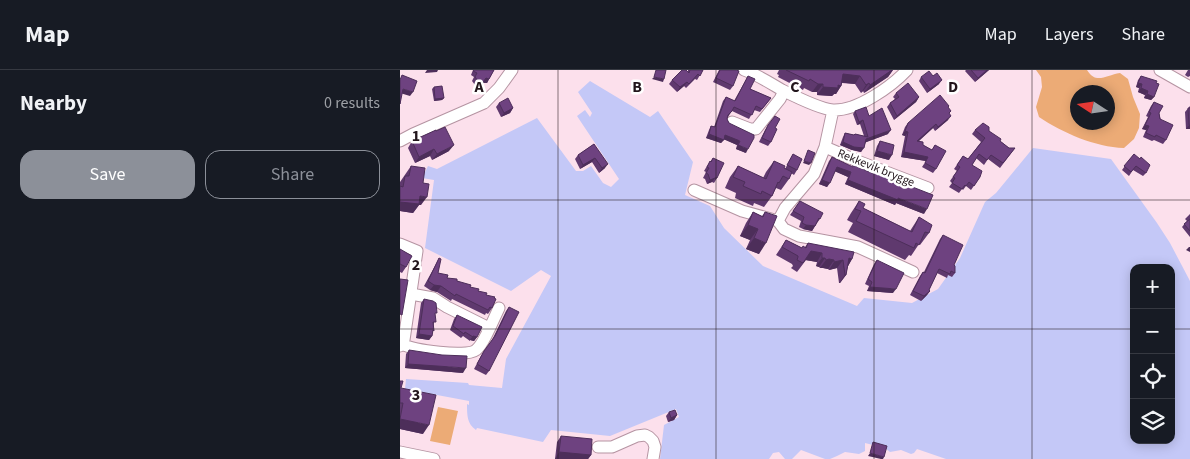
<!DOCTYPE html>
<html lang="en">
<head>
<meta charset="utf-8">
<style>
	:root { --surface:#171b24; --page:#20242c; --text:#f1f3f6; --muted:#9ea1a6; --line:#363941; --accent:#8c9099 }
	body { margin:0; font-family:"Source Sans 3",sans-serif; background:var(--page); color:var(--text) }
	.controls { position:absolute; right:15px; bottom:15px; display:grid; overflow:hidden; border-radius:10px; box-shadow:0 2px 12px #0003 }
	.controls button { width:45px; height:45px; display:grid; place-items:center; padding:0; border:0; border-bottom:1px solid var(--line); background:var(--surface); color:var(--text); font:25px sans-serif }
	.compass { position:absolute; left:670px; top:15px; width:45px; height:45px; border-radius:50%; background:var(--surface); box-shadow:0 2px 12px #0003; rotate:282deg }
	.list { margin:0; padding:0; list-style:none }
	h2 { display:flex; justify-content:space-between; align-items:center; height:65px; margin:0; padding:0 20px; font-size:21px }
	h2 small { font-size:16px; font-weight:400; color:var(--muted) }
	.actions { display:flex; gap:10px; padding:15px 20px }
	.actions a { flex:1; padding:11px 0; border:1px solid var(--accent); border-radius:15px; text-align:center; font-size:18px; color:var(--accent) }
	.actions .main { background:var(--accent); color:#fff }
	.icon { flex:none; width:28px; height:28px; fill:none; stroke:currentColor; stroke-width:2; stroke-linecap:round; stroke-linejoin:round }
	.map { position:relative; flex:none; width:790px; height:389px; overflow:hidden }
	header { display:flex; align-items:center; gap:30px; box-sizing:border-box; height:70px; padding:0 25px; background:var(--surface); border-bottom:1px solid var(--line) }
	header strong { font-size:24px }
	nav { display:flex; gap:28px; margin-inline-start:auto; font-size:18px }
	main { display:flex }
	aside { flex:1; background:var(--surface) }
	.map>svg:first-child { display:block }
	.green { fill:#ecab76; fill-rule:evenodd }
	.water { fill:#c4c8f7; fill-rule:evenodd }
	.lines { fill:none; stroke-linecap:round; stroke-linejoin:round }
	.minor-casing { stroke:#b594a2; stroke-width:13 }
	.minor { stroke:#fff; stroke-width:11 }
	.wall { fill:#5f396e }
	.shaded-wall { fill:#4d2e5a }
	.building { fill:#6e4280; stroke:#4d2e5a }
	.grid { fill:none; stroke:#22161c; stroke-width:1; stroke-opacity:0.55 }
	.labels { text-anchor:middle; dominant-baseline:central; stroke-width:5; stroke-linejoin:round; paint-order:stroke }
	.street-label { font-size:12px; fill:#22161c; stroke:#fff }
	.grid-label { font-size:16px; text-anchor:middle; font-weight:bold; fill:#22161c; stroke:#fff; stroke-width:5; stroke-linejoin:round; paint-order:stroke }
</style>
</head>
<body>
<header>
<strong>Map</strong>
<nav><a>Map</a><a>Layers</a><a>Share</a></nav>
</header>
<main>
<aside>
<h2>Nearby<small>0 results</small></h2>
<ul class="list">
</ul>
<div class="actions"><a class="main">Save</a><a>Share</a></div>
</aside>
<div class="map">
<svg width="790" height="389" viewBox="0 0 790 389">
	<rect width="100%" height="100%" fill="#fce0ec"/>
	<path class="green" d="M636,0H687C696,15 706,5 720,3L728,9L733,27L740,44L739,58L734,69L724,78C695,77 663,63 639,47L636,37L642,17L641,7ZM678,22H708V52H678Z
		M38,337L58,341L50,375L30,371Z"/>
	<path class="water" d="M190,11L250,47L258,41L293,92L285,125L310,136L324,158L363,196L457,236L464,228L512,233L538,219L560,188L585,132L596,123L633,78L711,89L757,153L770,173L790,211V389H546L517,379L514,383L511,384L501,380L490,382L485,378L465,373V381L459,384L445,382L437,386L430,389H425L401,380L392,389H385L379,382L373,383L369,389H260L264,355L279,347L276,339L210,366L151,360L143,372L77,358L76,360C67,354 67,345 67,334L69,335V331L5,319L6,309L68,313L69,315L102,318L106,289L151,206L141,200L111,221L25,178L34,110L22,108L28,96L37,99L137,48L176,101H183L191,96L203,113L211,117L219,109L177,46L185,40L190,47L192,43L178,22ZM734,198H771V370H734Z"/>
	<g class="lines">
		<g class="minor-casing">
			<path id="minor" d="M344,0C358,5 370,13 382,20C394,26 420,39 433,40C457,41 491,17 507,0
				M760,0L790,17
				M332,52L350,59H356L380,29L384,21
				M0,71L13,64L84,33L99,18L112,0
				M425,77L460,92L528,118
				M294,120L342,141L378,151L384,159L399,166L458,177L513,202
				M378,151L385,138L414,104L425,77L433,40
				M0,174L17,181L4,270L0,276
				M11,224L33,228L47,237L89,258
				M2,274C13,280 66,288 76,280C84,274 94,248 99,238
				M198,377H212L237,366L245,365L249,367L253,371L255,377L253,389
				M0,382L34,389"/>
		</g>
		<use href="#minor" class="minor"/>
	</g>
	<path class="wall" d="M73,0H94L87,13H83L78,19L72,11L74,7L71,5Z
		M288,0H303L297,10L295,9L286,18L284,16L277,22L269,14L272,10L288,2Z
		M319,0H336L333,16L330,20L313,12Z
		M379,0H493L488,7L464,23L463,21L461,23L455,14L442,13L441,16L436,24H434L432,26L417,25V22H412L404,18L403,20L378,7L379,5L377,4Z
		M566,0H589L575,12L565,1Z
		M788,0H790V6L788,7L785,5Z
		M348,6L350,19L371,28L360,42L354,40L349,49L332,41L328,47L327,49L329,53L346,83L336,79L337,75L324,69L321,73L306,68L309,60L311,56L314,57L323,31L326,27L334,31Z
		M741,6L754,27L751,30L744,28L745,25L738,22L739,18L736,17L738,10Z
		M521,7L539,14L527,23L519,11Z
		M34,17L44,28L42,30L34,31L32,19Z
		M496,23L519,27L516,32L494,50L487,37L490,33L495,29L493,27Z
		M754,32L759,43L766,70L763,74L754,70L752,71L743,67L746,60L742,59L748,47L746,46L751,36Z
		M99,33L113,38L110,43L101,47L96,37Z
		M790,36V59H786L785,42Z
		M548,37L549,43L548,50L535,61L533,58L519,71L523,75L532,80L535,75L536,99L533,103L522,97L526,91L501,87L505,66L502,65L505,57L508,53Z
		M455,41L469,46L488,64L466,72L461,82L452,80L440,75L443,67L445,63L454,65L455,64L464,66L460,54L457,55L453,44Z
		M375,46V58L371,72L368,76L359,72L365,60Z
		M575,60L589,61L600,71L609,78H615L600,98L588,89L584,95L576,88L572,95L580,107L571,120L566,116L563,120L562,119L559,123L549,117L552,113L550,111L557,101L554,99L563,86L568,89L581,72L572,64Z
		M12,71L49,81L32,90L30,86L15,93L8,78Z
		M480,71L489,90L474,86L477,76Z
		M194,74L205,98L199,103L192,92L180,99L175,89L178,85Z
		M393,84L397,100L394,105L391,103L389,109L381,120L376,118L372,126L364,137L354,133L353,136L335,128L336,123L325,118L330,107L338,96L363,108L366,102L374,91L385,99Z
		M734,84L746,103L743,106L733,100L729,106L722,100Z
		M432,87L524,144L496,133L495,135L445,114L448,107L435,101L427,117L419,114L429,91Z
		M313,88L317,108L314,113L312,112L307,114L305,109L303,108L306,102L304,101L307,96Z
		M11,96L23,113L21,135H19L13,143L0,141V112Z
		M400,131L420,149L417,153L412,161L403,159L399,157L401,151L390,145Z
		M459,131L463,138L510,161L519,147L526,152L529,163L520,175L519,174L511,186L509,185L505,190L448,162L453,153L447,150L451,143Z
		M353,142L362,146L365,142L359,184L346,179L350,170L340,166L346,153Z
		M790,144V167L782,157L787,151L785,149Z
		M543,165L554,195L555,203L552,207L548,205L547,208L537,203L529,220L530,221L527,225L521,231L510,225L520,206L523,202H524L540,169Z
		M386,170L402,178L405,177L408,173L452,189L448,196L446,205L440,213H439L437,198L429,200L428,199L423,198H420L419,197L416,196L417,192L406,190L397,202L391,198L393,196L392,194L376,185Z
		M0,179L6,197L2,203L0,202Z
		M39,188L38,203L47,208L57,211L86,225L92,238L88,244L86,243L85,245L52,229L51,231L37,222L30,220L24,216L36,194Z
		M477,190L493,223L467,221L469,216L465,214L474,194Z
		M24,229L35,246L32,266L29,270L16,268L21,233Z
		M109,237L89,301L86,305L74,299L81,286L92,270L106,241Z
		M57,245L77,267L74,271L70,270V271L63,266L61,268L50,260L54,249Z
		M9,280L63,303L5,298L6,284Z
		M0,311L1,318L23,364L0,359Z
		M269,342L277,345L274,350L268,352L266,346Z
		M161,366L191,385L188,389H155L157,372Z"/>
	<path class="shaded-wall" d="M27,0H38L37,2L25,3Z
		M490,0H493L488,7L464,23L470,15Z
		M587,0H589L575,12L578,8Z
		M443,4L460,6L455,14L437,12Z
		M254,7L264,9L263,12L252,9Z
		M86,8L89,9L87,13H83L78,19Z
		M542,10L539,14L527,23L530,19Z
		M287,12L284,16L277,22L280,17Z
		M469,13L463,21L461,23L466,15Z
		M738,13L742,14L739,18L736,17Z
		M418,14H423L417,22H412Z
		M438,15L441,16L436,24H434L432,26L417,25L423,17Z
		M741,18L748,21L745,25L738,22Z
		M3,19L13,22L10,26L0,23Z
		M747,24L754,27L751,30L744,28Z
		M519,27L516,32L494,50L497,46Z
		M44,28L42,30L34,31L35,29Z
		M113,38L110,43L101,47L104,43Z
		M551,46L548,50L535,61L538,57Z
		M463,50L460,54L457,55L459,52Z
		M536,54L533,58L514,75L517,71Z
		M745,55L749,56L746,60L742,59Z
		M789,55H790V59H786Z
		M491,60L488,64L464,73L466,69Z
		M505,61L508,62L505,66L502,65Z
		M309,64L324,70L321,73L306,68Z
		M325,65L340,71L337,75L323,69Z
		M443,72L464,78L461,82L452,80L440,75Z
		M54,75L49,81L32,90L37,84Z
		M338,75L348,79L346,83L336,79Z
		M34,79L30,86L15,93L19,87Z
		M477,81L492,85L489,90L474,86Z
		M504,82L528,87L526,91L501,87Z
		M193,88H195L192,92L180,99L183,95Z
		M404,91L411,93L409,95L403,93Z
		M208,94L205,98L199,103L202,98Z
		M437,97L451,102L448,107L434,101Z
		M315,108L312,112L307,114L310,110Z
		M422,110L430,113L427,117L419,114Z
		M448,110L498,128L527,139L524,144L496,133L495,135L445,114Z
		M20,126L27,127L21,135H19L13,143L0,141V132Z
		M348,155L358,159L350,170L340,166Z
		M406,155L415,156L412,161L403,159Z
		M354,168L366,173L359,184L346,179Z
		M789,177H790V182L786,180Z
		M411,181L422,183L417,192L405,190Z
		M422,188H425L419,197L416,196Z
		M449,188L452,189L447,198L443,197Z
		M429,189L434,190L428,199L423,198H420L426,190Z
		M443,190L437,198L429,200L434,192Z
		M445,205H446L440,213H439Z
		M34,215L41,216L37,222L30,220Z
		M470,217L496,219L493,223L467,221Z
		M530,221L527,225L521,231L524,226Z
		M19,264L32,266L29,270L16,268Z
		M73,266L77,267L74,271L70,270Z
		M8,294L66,298L63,303L5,298Z
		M277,345L274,350L268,352L271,348Z
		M0,349L29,355L23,364L0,359Z
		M159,382L191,385L188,389H155Z
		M470,383L484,387L483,389H481L468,386Z"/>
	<path class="building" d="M74,0H94L89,9L86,8L81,15L75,7L77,3L73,1Z
		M256,0H266L264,9L254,7Z
		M282,0H286L289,3L290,0H303L300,6L298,4L289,14L287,12L280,17L272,10Z
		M320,0H336L339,1L333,16L316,8Z
		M386,0H492L470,15L469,13L466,15L460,6L443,4L441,16L438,15V18L423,17V14H418L410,9L409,11Z
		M571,0H587L578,8Z
		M529,1L533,6L537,3L542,10L530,19L521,7Z
		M2,5L17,11L13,22L3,19L0,34V10Z
		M348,6L355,9L350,19L371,28L362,39L356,36L352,45L334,37L332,41L328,45L327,49L329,53L354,65V68L348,79L338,75L340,71L325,65L324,70L309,64L311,56L315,57L326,27L335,31Z
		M741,6L757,11L756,13L759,14L754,27L747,24L748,21L741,18L742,14L738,13Z
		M508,13L519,27L497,46L490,33L499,27L496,23Z
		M42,16L44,28L35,29L34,17Z
		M540,25L549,36L548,37L551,41L549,43L551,46L538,57L536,54L517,71L523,72V75L532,80L535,75L546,81L536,99L525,93L528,87L504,82L508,62L505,61L508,53Z
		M108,28L113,38L104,43L99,33Z
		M754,32L763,36L759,43L760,49L773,55L766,70L756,65L755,67L746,63L749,56L745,55L751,43L749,42Z
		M466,37L469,46L482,38L491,60L466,69L464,78L454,77L443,72L445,63L454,65L455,64L468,67L463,50L459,52L455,41Z
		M788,38H790V55H789Z
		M375,46L380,49L375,58L377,59L371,72L362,68L368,55Z
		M583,53L589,57V61L601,69L600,71L609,78H615L603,93L591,85L587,90L579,84L572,95L582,101L580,107L574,116L569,112L566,116L565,115L562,119L552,113L555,108L553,107L560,97L557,95L563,86L568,89L585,68L575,60Z
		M45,57L54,75L37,84L34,79L19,87L12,71L36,60V61Z
		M480,71L494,75L492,85L477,81Z
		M194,74L208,94L202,98L195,88L183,95L178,85Z
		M408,80L415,83L411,93L404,91Z
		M393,84L402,89L397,100L387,95Z
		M734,84L740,89L741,87L750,95L746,103L736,96L731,102L724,96Z
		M432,87L453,97V95L474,104V102L533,125L527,139L498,128V130L448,110L451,102L437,97L430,113L422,110Z
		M313,88L324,93L317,108H315L310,110L308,104L306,103L309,98L307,97L310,91L311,92Z
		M374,91L385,96L384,98L392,102L389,109L383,106L379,113L378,112L372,126L362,121L361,124L343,116L345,112L333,107L338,96L366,109Z
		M11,96L25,98L23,113L29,114L27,127L20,126L19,134L0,132V116L3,117L5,106H9Z
		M400,131L423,143L420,149L419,148L415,156L406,155L402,153L404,147L393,141Z
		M459,131L465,134L463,138L512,162L519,147L532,155L529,163L525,162L519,175L516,173L514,178L456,151L461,141L455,139Z
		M353,142L363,147L365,142L377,146L366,173L354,168L358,159L348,155Z
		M790,149V161L784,154Z
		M543,165L563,175L554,195L555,196V203L551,201L550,204L539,199L529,220L530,221L524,226L513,221L523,202L525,203Z
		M386,170L402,178L403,176L406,178L408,173L454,182L452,189L449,188L446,205H445L443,190L434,192V190L429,189L426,190L425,188H422V183L411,181L403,193L397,190L398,187V186L382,177Z
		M0,179L12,186L6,197L0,194Z
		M39,188L41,189L38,203L48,205L47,208L57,209V211L71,215L70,217L79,219L78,221L87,223L86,225L95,227L94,228L96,229L92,238L90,237L88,240L56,224L55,226L41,216L34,215L28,211Z
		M477,190L504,203L496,219L470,217L472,212L468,209Z
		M0,209L8,210L2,245L0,244Z
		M24,229L33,231L36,233L37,243H35L36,252H33L34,261L33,260L32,266L19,264Z
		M109,237L119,242L89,301L77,294L84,281L95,266Z
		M57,245L82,257L77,267L73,266V267L65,262L64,264L53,256Z
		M9,280L42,285L67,286L66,298L8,294Z
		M0,311H3L1,318L36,325L29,355L0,349L3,333H0Z
		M275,340L277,345L271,348L269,342Z
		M161,366L192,369L191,385L159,382Z
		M473,372L487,376L484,387L470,383Z"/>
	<path class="grid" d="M158,0V389M316,0V389M474,0V389M632,0V389M0,130H790M0,259H734M771,259H790"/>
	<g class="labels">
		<g class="street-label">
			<text transform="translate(476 98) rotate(22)">Rekkevik brygge</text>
		</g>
	</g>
	<g class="grid-label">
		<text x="79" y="22">A</text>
		<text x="237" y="22">B</text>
		<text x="395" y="22">C</text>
		<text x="553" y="22">D</text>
		<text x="16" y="71">1</text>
		<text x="16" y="200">2</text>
		<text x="16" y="330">3</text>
	</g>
</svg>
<div class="controls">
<button>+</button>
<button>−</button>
<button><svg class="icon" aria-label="locate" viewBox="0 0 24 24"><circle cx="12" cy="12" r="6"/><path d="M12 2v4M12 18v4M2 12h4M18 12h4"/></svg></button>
<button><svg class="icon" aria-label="layers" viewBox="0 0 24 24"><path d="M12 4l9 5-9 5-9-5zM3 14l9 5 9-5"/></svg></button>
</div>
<svg class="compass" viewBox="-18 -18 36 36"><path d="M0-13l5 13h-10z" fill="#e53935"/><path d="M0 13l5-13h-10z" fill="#9ea1a6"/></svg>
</div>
</main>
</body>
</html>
